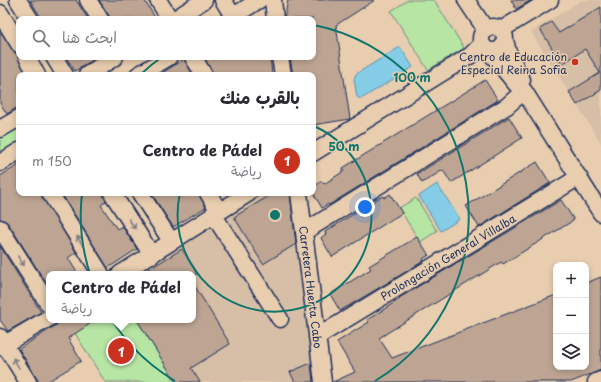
<!DOCTYPE html>
<html lang="ar">
<head>
<meta charset="utf-8">
<style>
	:root { --surface:#fff; --page:#f7f7f7; --text:#2b2b33; --muted:#7c7c81; --line:#e1e1e2; --accent:#c8321e }
	body { margin:0; font-family:"Playpen Sans","Playpen Sans Arabic",sans-serif; background:var(--page); color:var(--text); direction:rtl }
	.controls { position:absolute; right:12px; bottom:12px; display:grid; overflow:hidden; border-radius:8px; box-shadow:0 2px 6px #0003 }
	.controls button { width:36px; height:36px; display:grid; place-items:center; padding:0; border:0; border-bottom:1px solid var(--line); background:var(--surface); color:var(--text); font:20px sans-serif }
	.you { position:absolute; left:365px; top:207px; width:14px; height:14px; margin:-10px; border:3px solid #fff; border-radius:50%; background:#1a73e8; box-shadow:0 0 0 6px #1a73e833 }
	.badge { display:grid; place-items:center; width:26px; height:26px; border-radius:50%; background:var(--accent); color:#fff; font-size:13px; font-weight:700 }
	.pin { position:absolute; translate:-50% -50%; border:2px solid #fff; box-shadow:0 1px 4px #0006 }
	.popup { position:absolute; left:46px; top:271px; width:150px; height:52px; box-sizing:border-box; display:grid; place-content:center; border-radius:8px; background:var(--surface); filter:drop-shadow(0 1px 3px #0005); font-size:13px; white-space:nowrap; color:var(--muted) }
	.popup b { font-size:15px; color:var(--text) }
	.popup::after { content:''; position:absolute; left:50%; top:100%; margin-left:-8px; border:8px solid transparent; border-top-color:var(--surface) }
	.list { margin:0; padding:0; list-style:none }
	h2 { display:flex; justify-content:space-between; align-items:center; height:52px; margin:0; padding:0 16px; font-size:17px }
	h2 small { font-size:13px; font-weight:400; color:var(--muted) }
	.list li { display:grid; grid-template-columns:26px 1fr auto; gap:12px; align-items:center; box-sizing:border-box; height:72px; padding:0 16px; border-top:1px solid var(--line) }
	.list b { display:block; font-size:15px; white-space:nowrap }
	.list p { margin:0; font-size:13px; white-space:nowrap; color:var(--muted) }
	.list em { font-size:13px; font-style:normal; color:var(--muted) }
	.icon { flex:none; width:22px; height:22px; fill:none; stroke:currentColor; stroke-width:2; stroke-linecap:round; stroke-linejoin:round }
	.map { position:relative; flex:none; width:601px; height:382px; overflow:hidden; direction:ltr }
	.search { position:absolute; background:var(--surface); box-shadow:0 2px 6px #0003; left:16px; top:16px; width:300px; height:44px; display:flex; align-items:center; gap:10px; box-sizing:border-box; padding:0 14px; border-radius:8px; color:var(--muted); font-size:15px }
	.panel { position:absolute; background:var(--surface); box-shadow:0 2px 6px #0003; left:16px; top:72px; width:300px; height:124px; border-radius:8px; direction:rtl }
	.map>svg:first-child { display:block }
	.built { fill:#d7bea6 }
	.green { fill:#b7e5a3; stroke:#698a80 }
	.water { fill:#85cde6; stroke:#5b8eb0 }
	.building { fill:#bea593; stroke:#1b2f5e }
	.lines { fill:none; stroke-linecap:round; stroke-linejoin:round }
	.minor-casing { stroke:#1b2f5e; stroke-width:19 }
	.minor { stroke:#e8cdaf; stroke-width:16 }
	.oneway { stroke:#827e86 }
	.ring { fill:none; stroke:#0f766e; stroke-width:2 }
	.poi-dot { fill:#c8321e; stroke:#e8cdaf; stroke-width:1.5 }
	.labels { text-anchor:middle; dominant-baseline:central; stroke-width:3; stroke-linejoin:round; paint-order:stroke }
	.poi-label { font-size:11px; fill:#1b2f5e; stroke:#e8cdaf; text-anchor:end }
	.street-label { font-size:11px; fill:#1b2f5e; stroke:#e8cdaf }
	.centre { fill:#0f766e; stroke:#e8cdaf; stroke-width:2 }
	.ring-label { font-size:12px; text-anchor:middle; font-weight:bold; fill:#0f766e; stroke:#e8cdaf; stroke-width:3; stroke-linejoin:round; paint-order:stroke }
</style>
</head>
<body>
<div class="map">
<svg width="601" height="382" viewBox="0 0 601 382">
	<rect width="100%" height="100%" fill="#e8cdaf"/>
	<filter id="ink" filterUnits="userSpaceOnUse"><feTurbulence type="fractalNoise" baseFrequency=".025" numOctaves="2"/><feDisplacementMap in="SourceGraphic" scale="8" xChannelSelector="R" yChannelSelector="G"/><feConvolveMatrix kernelMatrix="1 2 1 2 8 2 1 2 1" color-interpolation-filters="sRGB"/></filter>
	<g filter="url(#ink)">
		<path class="built" d="M582,0H601V143L531,32Z
			M261,193H291L317,382H176L193,320V274H137Z"/>
		<path class="green" d="M408,0H434L464,48L428,70L391,11Z
			M19,125V144L0,156V137Z
			M416,198L437,231L420,242L399,208Z
			M67,320H137L176,382H105Z"/>
		<path class="water" d="M400,47L413,67L361,99L357,97L354,79L356,74Z
			M437,184L460,219L441,231L419,196Z"/>
		<path class="building" d="M30,0H76L88,19H42Z
			M99,0H144L156,19H111Z
			M288,0H375L336,25L350,119L313,125V75H293L290,57H313V19H284Z
			M511,0H532L516,9Z
			M601,7V90L577,105L569,92L600,73L585,49L562,64L540,29L551,22L559,33Z
			M0,31L18,57L26,75H19V106L7,114L0,103Z
			M66,57H97L75,71Z
			M204,57H270L272,75H213Z
			M184,59L193,75H159Z
			M485,80L498,100L329,205L328,204L322,208L313,193V187L322,181L324,184L344,171L343,168Z
			M509,117L522,138L451,183L443,170L422,183L417,174Z
			M537,162L550,183L479,227L466,206Z
			M19,165V193H41L76,252L68,258L78,274H49V281L46,283L8,223L0,219V176Z
			M61,193H103L106,201L101,205L117,229L122,226L137,249L108,268Z
			M151,193H199L206,207L173,227Z
			M274,193H290L296,244L263,264L234,217Z
			M390,194L402,213L332,257L321,238L326,234L325,232L377,199L383,196L384,198Z
			M561,200L574,220L503,264L501,262L379,338L392,358L556,295V367H586V283L601,277V370L571,382H333L355,372L337,342L369,322L367,320L400,299L399,298Z
			M417,237L429,255L423,259L424,261L340,311L330,294L371,269L369,266Z
			M0,246L41,312L8,331L0,320Z
			M182,249L198,274H141Z
			M193,283L230,344L191,368L200,382H176L137,320H193Z
			M64,320H96L68,338L81,361L47,382H39L19,349Z
			M311,363L313,382H295L290,372Z"/>
		<g class="lines">
			<g class="minor-casing">
				<path id="minor" d="M18,0L30,19
					M88,0L100,19
					M158,0L170,19
					M223,0L233,16
					M273,0L275,19
					M466,0L486,30
					M0,13L19,44
					M175,19L204,0
					M229,19L259,0
					M481 39a12 12 0 1 1 24 0a12 12 0 1 1-24 0Z
					M501,30L550,0
					M505,40L508,52L522,80
					M489,51L516,84L524,91L601,213
					M27,57L37,75
					M54,57L65,75
					M193,57L204,75
					M280,57L283,75
					M87,75L115,57
					M138,75L169,57
					M0,129L19,118
					M313,153L471,55L482,44
					M0,163L19,151
					M50,193L101,274
					M112,193L152,255
					M140,193L171,241
					M208,193L219,211
					M299,193L323,382
					M213,214L280,319
					M0,228L49,305
					M304,232L507,106L524,91
					M120,274L249,193
					M0,337L28,382
					M317,337L579,177
					M0,347L49,318
					M596,382L601,380"/>
			</g>
			<use href="#minor" class="minor"/>
		</g>
		<defs><path id="oneway-shaft" d="M-6 0H5M1.5-3L5.5 0L1.5 3" fill="none" stroke-width="1.6" stroke-linecap="round" stroke-linejoin="round"/></defs>
		<g class="oneway">
			<use href="#oneway-shaft" transform="translate(132 224) rotate(57)"/>
			<use href="#oneway-shaft" transform="translate(80 241) rotate(-122)"/>
			<use href="#oneway-shaft" transform="translate(21 261) rotate(57)"/>
			<use href="#oneway-shaft" transform="translate(16 363) rotate(-121)"/>
		</g>
	</g>
	<g class="ring">
		<path d="M314 126A97 97 0 1 1 180 193"/>
		<path d="M175 381A194 194 0 0 1 82 193M141 74A194 194 0 0 1 162 57M314 25A194 194 0 0 1 375 381"/>
	</g>
	<circle class="poi-dot" cx="575" cy="62" r="4"/>
	<g class="labels">
		<g class="poi-label">
			<text x="567" y="56">Centro de Educación<tspan x="567" dy="13">Especial Reina Sofia</tspan></text>
		</g>
		<g class="street-label">
			<text transform="translate(448 257) rotate(-31)">Prolongación General Villalba</text>
			<text transform="translate(311 287) rotate(83)">Carretera Huerta Cabo</text>
		</g>
	</g>
	<circle cx="275" cy="215" r="6" class="centre"/>
	<g class="ring-label">
		<text x="412" y="82">100 m</text>
		<text x="344" y="151">50 m</text>
	</g>
</svg>
<div class="controls">
<button>+</button>
<button>−</button>
<button><svg class="icon" aria-label="layers" viewBox="0 0 24 24"><path d="M12 4l9 5-9 5-9-5zM3 14l9 5 9-5"/></svg></button>
</div>
<div class="you"></div>
<div class="pin badge" style="left:121px;top:351px">1</div>
<div class="popup"><b>Centro de Pádel</b>رياضة</div>
<div class="search"><svg class="icon" aria-label="search" viewBox="0 0 24 24"><circle cx="10" cy="10" r="6"/><path d="M15 15l6 6"/></svg>ابحث هنا</div>
<section class="panel">
<h2>بالقرب منك<small></small></h2>
<ul class="list">
<li><span class="badge">1</span><div><b>Centro de Pádel</b><p>رياضة</p></div><em>150 m</em></li>
</ul>
</section>
</div>
</body>
</html>
